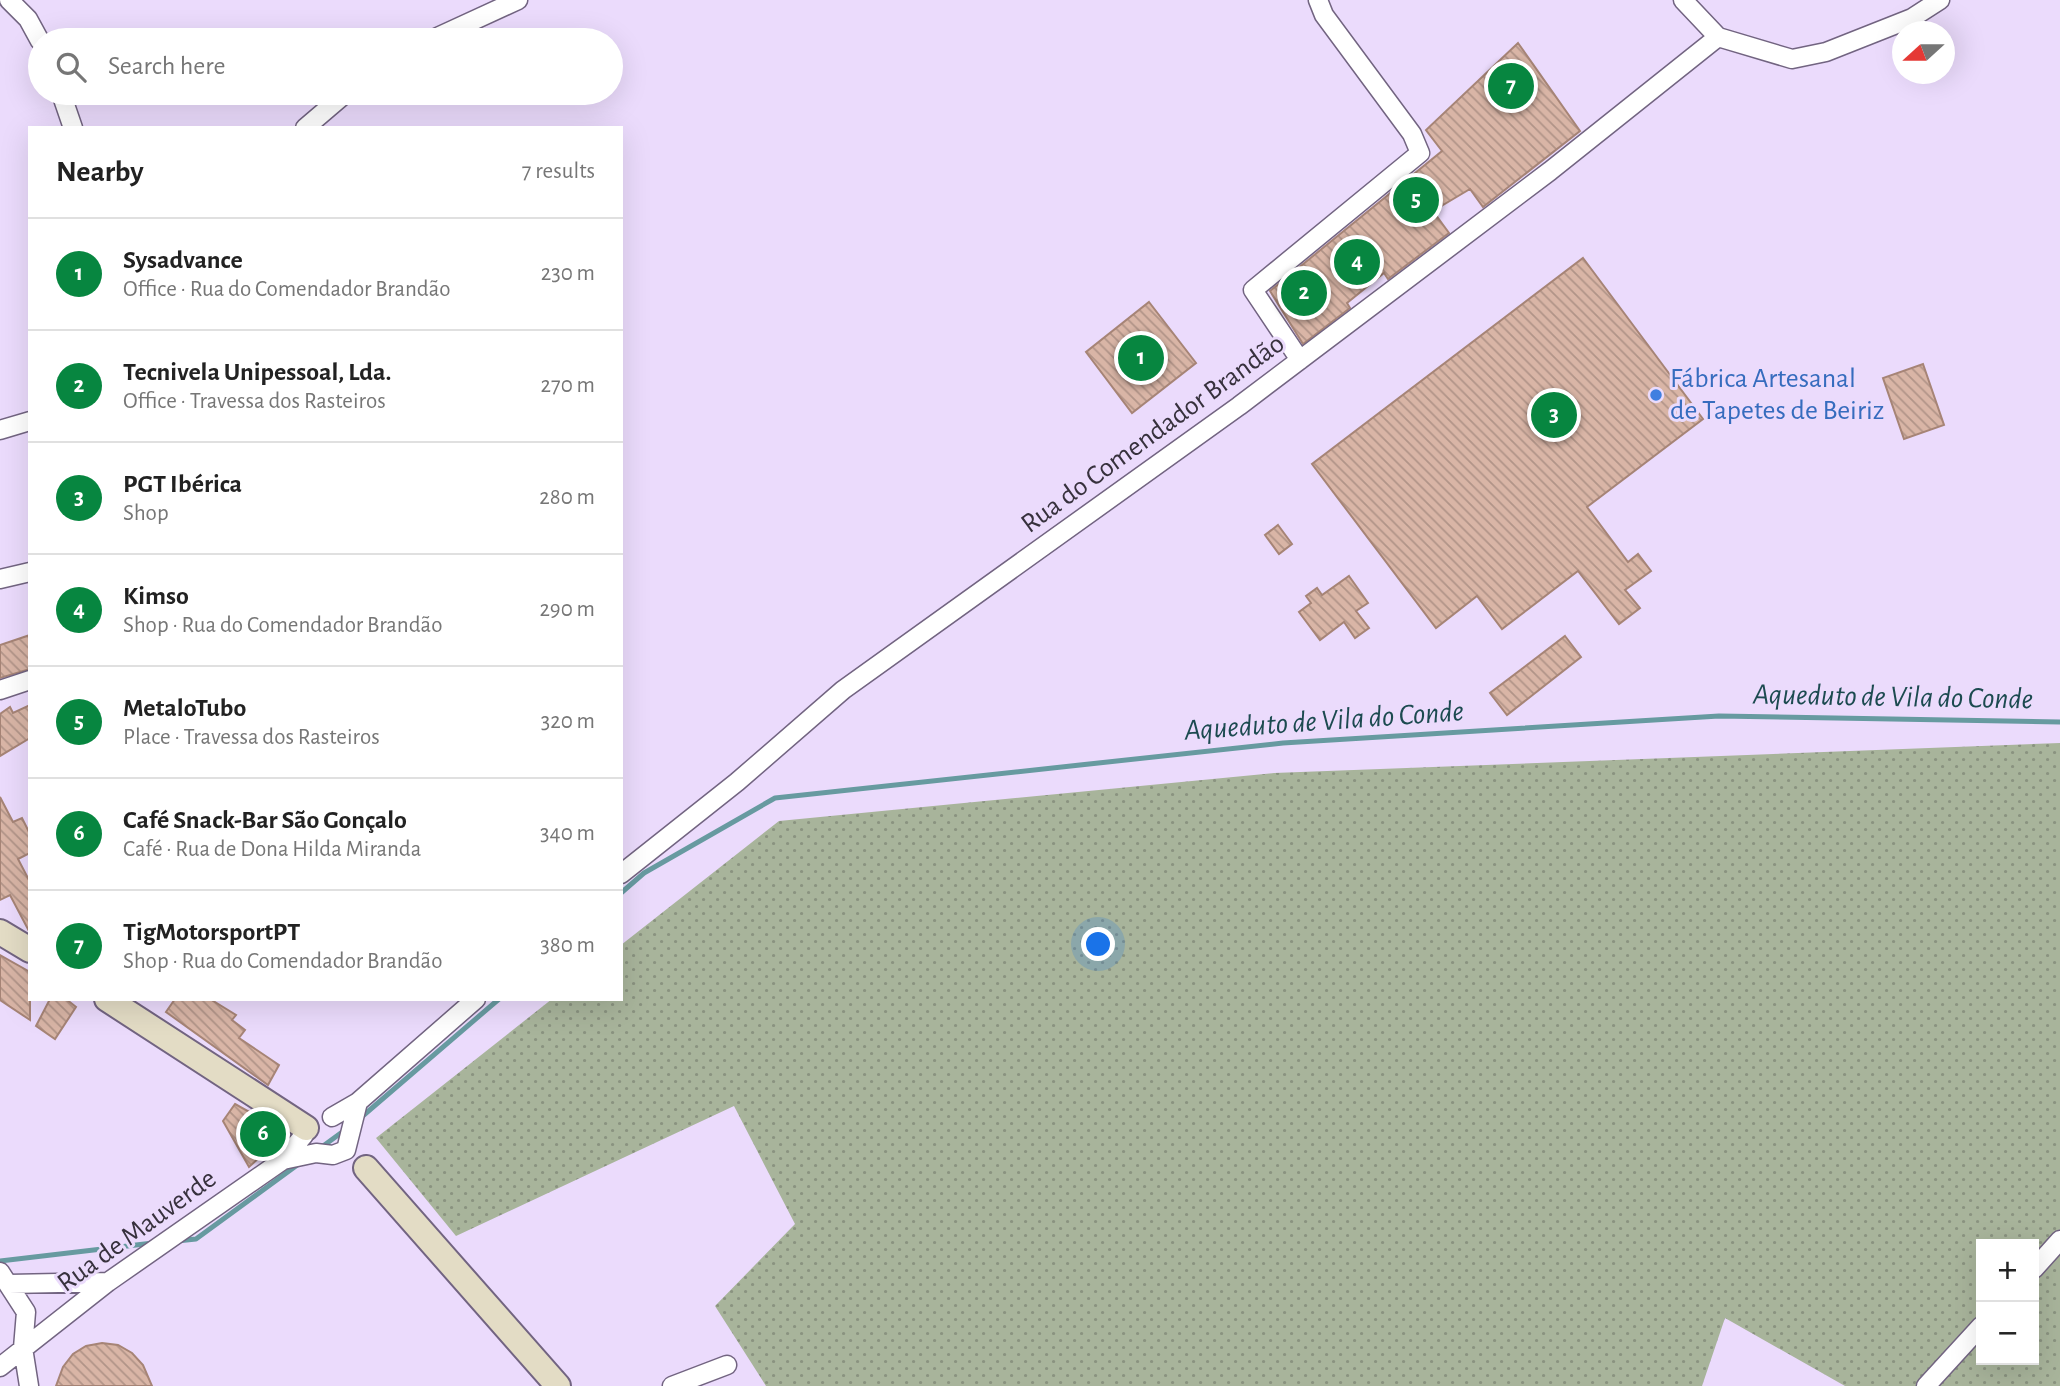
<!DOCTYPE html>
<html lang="en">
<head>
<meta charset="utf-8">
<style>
	:root { --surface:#fff; --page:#f2f2f2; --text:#222; --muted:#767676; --line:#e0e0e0; --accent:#078640 }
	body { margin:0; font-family:"Alegreya Sans",sans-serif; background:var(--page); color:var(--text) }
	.controls { position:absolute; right:21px; bottom:21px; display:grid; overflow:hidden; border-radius:0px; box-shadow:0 7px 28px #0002 }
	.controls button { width:63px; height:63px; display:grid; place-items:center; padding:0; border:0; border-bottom:2px solid var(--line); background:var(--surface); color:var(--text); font:35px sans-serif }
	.compass { position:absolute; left:1892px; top:21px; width:63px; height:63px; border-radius:50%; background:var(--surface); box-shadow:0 7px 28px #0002; rotate:249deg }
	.you { position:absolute; left:1099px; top:945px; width:24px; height:24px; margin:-18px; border:5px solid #fff; border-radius:50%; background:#1a73e8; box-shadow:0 0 0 10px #1a73e833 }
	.badge { display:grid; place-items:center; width:46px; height:46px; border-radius:50%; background:var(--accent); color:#fff; font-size:23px; font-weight:700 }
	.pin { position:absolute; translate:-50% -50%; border:4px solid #fff; box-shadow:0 2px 7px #0006 }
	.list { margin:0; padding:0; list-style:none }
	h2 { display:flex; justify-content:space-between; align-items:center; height:91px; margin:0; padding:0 28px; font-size:30px }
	h2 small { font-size:23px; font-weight:400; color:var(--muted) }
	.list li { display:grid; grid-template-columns:46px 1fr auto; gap:21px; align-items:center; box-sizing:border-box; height:112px; padding:0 28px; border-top:2px solid var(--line) }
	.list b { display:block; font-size:26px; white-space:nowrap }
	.list p { margin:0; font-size:23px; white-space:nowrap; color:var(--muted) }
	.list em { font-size:23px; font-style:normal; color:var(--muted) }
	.icon { flex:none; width:38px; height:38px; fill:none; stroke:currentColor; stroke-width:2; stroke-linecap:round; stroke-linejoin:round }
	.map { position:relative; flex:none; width:2060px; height:1386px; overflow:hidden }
	.search { position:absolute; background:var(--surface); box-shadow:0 7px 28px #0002; left:28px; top:28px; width:595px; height:77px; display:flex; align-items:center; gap:18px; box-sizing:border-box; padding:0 24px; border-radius:38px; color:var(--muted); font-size:26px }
	.panel { position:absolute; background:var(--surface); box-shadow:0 7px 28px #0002; left:28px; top:126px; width:595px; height:875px; border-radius:0px }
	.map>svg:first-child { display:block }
	.grass { fill:url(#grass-dots); fill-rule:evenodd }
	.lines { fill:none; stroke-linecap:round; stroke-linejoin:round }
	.stream { stroke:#679aa0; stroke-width:5 }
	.building { fill:url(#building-back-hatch); stroke:#a68476; stroke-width:2 }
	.street-casing { stroke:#726481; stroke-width:21 }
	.secondary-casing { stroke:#726481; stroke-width:28 }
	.street { stroke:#fff; stroke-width:18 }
	.secondary { stroke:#e3dcc5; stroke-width:24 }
	.shop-dot { fill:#3f7fe0; stroke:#ebdbfc; stroke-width:2.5 }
	.labels { text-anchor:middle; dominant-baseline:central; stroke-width:6; stroke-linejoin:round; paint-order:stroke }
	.shop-label { font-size:28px; fill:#366cbe; stroke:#ebdbfc; text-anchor:start }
	.street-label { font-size:28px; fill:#37313d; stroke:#ebdbfc }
	.water-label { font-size:30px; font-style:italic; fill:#1c4a50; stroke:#ebdbfc }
</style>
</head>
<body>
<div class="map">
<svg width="2060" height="1386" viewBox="0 0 2060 1386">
	<defs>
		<pattern id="grass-dots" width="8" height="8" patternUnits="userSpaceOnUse" patternTransform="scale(1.75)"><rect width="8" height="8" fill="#a8b49b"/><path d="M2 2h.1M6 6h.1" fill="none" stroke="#8a9380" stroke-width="1.8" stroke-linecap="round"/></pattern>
		<pattern id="building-back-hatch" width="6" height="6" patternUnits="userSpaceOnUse" patternTransform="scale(1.75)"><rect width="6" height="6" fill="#d9b5a6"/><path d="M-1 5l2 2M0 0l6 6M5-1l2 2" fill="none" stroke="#b19488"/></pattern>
	</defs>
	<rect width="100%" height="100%" fill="#ebdbfc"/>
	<path class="grass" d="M2060,743V1386H1845L1725,1318L1702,1386H766L715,1306L795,1224L734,1106L456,1236L376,1138L552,999H621V945L779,821L1274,773ZM1981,1244H2034V1360H1981Z"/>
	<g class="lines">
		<path class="stream" d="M621,893L644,873L775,798L1283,743L1719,716L2060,722
			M358,1120L499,999
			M319,1149L345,1130
			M177,1241L196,1239L300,1163
			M0,1261L153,1243"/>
	</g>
	<path class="building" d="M1518,43L1580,131L1483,207L1470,189L1433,211L1449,233L1388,279L1384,273L1347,303L1350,308L1303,344L1270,291L1442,151L1426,130Z
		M1583,258L1703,419L1587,507L1628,562L1638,554L1651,571L1625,590L1640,608L1619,624L1578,571L1502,629L1477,596L1436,628L1312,464Z
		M1149,302L1196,363L1132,413L1086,352Z
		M1923,364L1944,425L1904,439L1883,378Z
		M1278,525L1292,544L1279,554L1265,535Z
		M1349,576L1368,603L1356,611L1369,628L1355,638L1344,622L1320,640L1299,612L1311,603L1306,596L1317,588L1322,595Z
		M30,635V669L0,678V645Z
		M1565,636L1581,657L1507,715L1490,693Z
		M30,705V738L0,756V714L10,707L13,713Z
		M0,797L13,822L22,818L30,834V853L18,859L30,882V933L10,895L0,900Z
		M0,955L30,972V1020L0,1000Z
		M50,999H66L76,1007L55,1039L36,1026Z
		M175,999H210L236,1015L232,1020L245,1030L239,1038L279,1065L268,1085L166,1012Z
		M235,1104L275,1126L273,1145L249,1167L223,1121Z
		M102,1343L118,1345L132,1353L143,1365L152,1386H56L63,1367L73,1354L86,1346Z"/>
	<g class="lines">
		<g class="street-casing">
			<path id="street" d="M9,0L28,19L40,41
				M1683,0L1718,37L1792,59L1826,52L1912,18L1940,0
				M431,40L518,0
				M61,93L73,128
				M305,128L346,93
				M1300,360L1253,290L1420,153L1412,134L1324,15L1318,0
				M0,430L30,421
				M0,579L30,572
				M0,690L30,680
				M621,874L737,782L843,690L1239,406L1550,171L1718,37
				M332,1117L358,1102L476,999
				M283,1160L316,1153L333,1155L346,1150L358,1102
				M2034,1269L2060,1240
				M0,1272L26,1312L23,1348L29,1386
				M9,1284L108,1282
				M0,1367L108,1282L283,1160L304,1135
				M672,1386L727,1365
				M1926,1386L1981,1326"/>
		</g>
		<g class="secondary-casing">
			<path id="secondary" d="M0,932L30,950
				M107,999L306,1128
				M366,1168L558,1386"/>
		</g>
		<use href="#street" class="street"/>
		<use href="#secondary" class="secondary"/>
	</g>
	<circle class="shop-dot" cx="1656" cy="395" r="7"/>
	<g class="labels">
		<g class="shop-label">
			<text x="1670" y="379">Fábrica Artesanal<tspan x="1670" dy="32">de Tapetes de Beiriz</tspan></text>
		</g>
		<g class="street-label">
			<text transform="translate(1153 434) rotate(-36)">Rua do Comendador Brandão</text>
			<text transform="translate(137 1231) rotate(-36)">Rua de Mauverde</text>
		</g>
		<g class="water-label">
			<text transform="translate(1893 697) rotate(1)">Aqueduto de Vila do Conde</text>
			<text transform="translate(1324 721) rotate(-4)">Aqueduto de Vila do Conde</text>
		</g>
	</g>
</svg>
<div class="controls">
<button>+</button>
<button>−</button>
</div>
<svg class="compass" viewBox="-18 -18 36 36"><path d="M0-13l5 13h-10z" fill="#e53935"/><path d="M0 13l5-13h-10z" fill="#767676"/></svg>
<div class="you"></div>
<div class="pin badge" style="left:1141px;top:358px">1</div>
<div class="pin badge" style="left:1304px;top:293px">2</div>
<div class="pin badge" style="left:1554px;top:415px">3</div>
<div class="pin badge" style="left:1357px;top:262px">4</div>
<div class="pin badge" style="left:1416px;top:200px">5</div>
<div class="pin badge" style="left:263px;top:1134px">6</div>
<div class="pin badge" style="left:1511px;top:86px">7</div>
<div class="search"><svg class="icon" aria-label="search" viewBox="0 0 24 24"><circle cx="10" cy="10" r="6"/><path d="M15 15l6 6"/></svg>Search here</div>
<section class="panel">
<h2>Nearby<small>7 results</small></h2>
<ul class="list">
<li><span class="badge">1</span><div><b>Sysadvance</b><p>Office · Rua do Comendador Brandão</p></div><em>230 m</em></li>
<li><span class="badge">2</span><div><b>Tecnivela Unipessoal, Lda.</b><p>Office · Travessa dos Rasteiros</p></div><em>270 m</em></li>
<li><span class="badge">3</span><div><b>PGT Ibérica</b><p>Shop</p></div><em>280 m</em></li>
<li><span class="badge">4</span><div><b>Kimso</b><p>Shop · Rua do Comendador Brandão</p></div><em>290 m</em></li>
<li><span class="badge">5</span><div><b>MetaloTubo</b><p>Place · Travessa dos Rasteiros</p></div><em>320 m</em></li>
<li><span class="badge">6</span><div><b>Café Snack-Bar São Gonçalo</b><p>Café · Rua de Dona Hilda Miranda</p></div><em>340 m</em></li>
<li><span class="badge">7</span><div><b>TigMotorsportPT</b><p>Shop · Rua do Comendador Brandão</p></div><em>380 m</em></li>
</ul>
</section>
</div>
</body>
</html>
